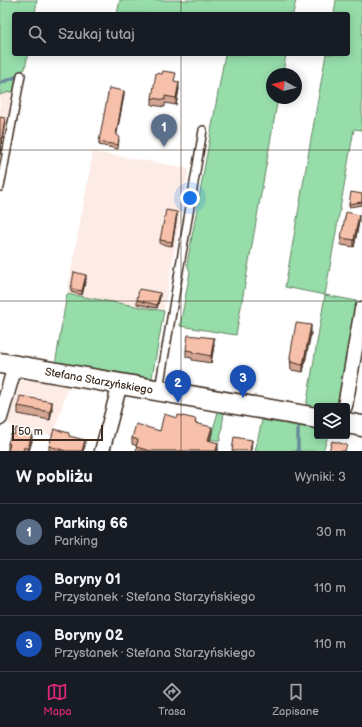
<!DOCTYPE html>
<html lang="pl">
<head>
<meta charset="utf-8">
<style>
	:root { --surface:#171b24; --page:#242831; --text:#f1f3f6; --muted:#9ea1a6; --line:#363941; --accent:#db2777 }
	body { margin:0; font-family:"Balsamiq Sans",sans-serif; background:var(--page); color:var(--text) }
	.controls { position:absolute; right:12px; bottom:12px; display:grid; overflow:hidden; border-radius:4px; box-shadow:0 2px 10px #0003 }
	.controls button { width:36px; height:36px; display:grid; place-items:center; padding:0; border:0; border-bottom:1px solid var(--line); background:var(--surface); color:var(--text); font:20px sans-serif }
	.compass { position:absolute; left:266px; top:68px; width:36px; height:36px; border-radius:50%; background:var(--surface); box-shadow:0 2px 10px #0003; rotate:278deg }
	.scale { position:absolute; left:12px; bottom:10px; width:91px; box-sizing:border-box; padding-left:4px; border:2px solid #3b2a1e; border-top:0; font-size:11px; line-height:14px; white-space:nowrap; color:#3b2a1e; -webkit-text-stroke:3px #fff; paint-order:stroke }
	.you { position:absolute; left:190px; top:198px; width:14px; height:14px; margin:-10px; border:3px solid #fff; border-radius:50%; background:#1a73e8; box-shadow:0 0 0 6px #1a73e833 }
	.badge { display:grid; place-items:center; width:26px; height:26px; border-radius:50%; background:var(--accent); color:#fff; font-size:13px; font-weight:700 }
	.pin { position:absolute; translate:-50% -33px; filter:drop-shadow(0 1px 2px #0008) }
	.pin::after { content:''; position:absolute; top:21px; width:14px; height:12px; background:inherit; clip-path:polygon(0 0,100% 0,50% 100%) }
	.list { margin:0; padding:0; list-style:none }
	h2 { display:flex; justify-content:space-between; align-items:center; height:52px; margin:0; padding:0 16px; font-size:17px }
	h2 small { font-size:13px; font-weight:400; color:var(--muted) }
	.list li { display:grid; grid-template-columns:26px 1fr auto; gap:12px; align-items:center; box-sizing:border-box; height:56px; padding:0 16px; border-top:1px solid var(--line) }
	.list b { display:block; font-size:15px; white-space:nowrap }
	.list p { margin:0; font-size:13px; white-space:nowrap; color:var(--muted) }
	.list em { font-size:13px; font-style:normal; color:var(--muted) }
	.icon { flex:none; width:22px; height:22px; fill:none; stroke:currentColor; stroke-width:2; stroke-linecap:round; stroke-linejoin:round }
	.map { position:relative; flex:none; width:362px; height:451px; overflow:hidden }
	.search { position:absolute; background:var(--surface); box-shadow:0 2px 10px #0003; left:12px; right:12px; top:12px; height:44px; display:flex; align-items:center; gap:10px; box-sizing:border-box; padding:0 14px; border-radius:4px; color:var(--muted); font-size:15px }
	.sheet { height:220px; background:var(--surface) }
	nav { display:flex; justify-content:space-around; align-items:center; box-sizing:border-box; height:56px; border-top:1px solid var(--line); background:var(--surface); font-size:11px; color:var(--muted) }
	nav a { display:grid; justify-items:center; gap:2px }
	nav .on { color:var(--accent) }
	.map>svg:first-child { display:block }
	.built { fill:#fdece6 }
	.green { fill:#96ddaa; stroke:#688464 }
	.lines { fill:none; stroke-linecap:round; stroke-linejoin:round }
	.stream { stroke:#6a8b99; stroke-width:3.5 }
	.lane-casing { stroke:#3b2a1e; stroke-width:10 }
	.street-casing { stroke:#3b2a1e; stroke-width:17 }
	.secondary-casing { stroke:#3b2a1e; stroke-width:23 }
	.lane { stroke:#fff; stroke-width:7 }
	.street { stroke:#fff; stroke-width:14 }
	.secondary { stroke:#fff; stroke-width:20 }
	.wall { fill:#d4a593; stroke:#3b2a1e }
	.shaded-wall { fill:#ad8678; stroke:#3b2a1e }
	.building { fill:#f7c0ab; stroke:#3b2a1e }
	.grid { fill:none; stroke:#3b2a1e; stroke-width:1; stroke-opacity:0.55 }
	.labels { text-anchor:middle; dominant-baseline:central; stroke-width:4; stroke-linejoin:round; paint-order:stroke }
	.street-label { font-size:11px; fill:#3b2a1e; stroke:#fff }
</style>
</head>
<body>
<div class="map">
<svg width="362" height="451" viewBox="0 0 362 451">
	<rect width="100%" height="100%" fill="#fff"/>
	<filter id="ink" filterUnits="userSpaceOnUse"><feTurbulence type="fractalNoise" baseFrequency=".025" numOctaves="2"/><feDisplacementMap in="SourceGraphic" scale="8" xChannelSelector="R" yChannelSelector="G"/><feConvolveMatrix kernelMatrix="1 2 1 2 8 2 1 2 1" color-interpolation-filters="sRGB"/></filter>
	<g filter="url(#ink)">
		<path class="built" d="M13,91L0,159V95Z
			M93,152L189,168L164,311L67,294Z
			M21,378L68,387L53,436L7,424Z"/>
		<path class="green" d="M0,0H37L35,14H14V54H28L25,69L19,72L16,90L0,95Z
			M120,0H296L293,14H117Z
			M336,0H362V130L354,129L325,295L357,301L339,406H317V409L306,407L325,295L285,287L326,54H348V14H334Z
			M225,54H286L283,74H272V98H278L236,335L180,326L190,272L187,264Z
			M67,294L164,311L151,383L55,365Z
			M218,412L224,413L220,441L210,439Z
			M262,420L317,429V436H328L323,451H255Z"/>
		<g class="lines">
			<path class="stream" d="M0,83L16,77
				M298,428V451"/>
			<g class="lane-casing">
				<path id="lane" d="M0,187L21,75
					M159,389L203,130"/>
			</g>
			<g class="street-casing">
				<path id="street" d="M345,406L362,309
					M0,418L15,366
					M102,451L120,384"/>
			</g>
			<g class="secondary-casing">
				<path id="secondary" d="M0,363L317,418
					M347,423L362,426"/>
			</g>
			<use href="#lane" class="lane"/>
			<use href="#street" class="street"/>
			<use href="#secondary" class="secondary"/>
		</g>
		<path class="wall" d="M176,81L179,89L176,105L165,103V107L152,105V98Z
			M124,95L116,135L119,140L118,149L99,145V142Z
			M362,194V205L349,207V204Z
			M177,215L172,246L160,244V240Z
			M359,222L354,247L341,245V238Z
			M86,279L82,295L71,292V289Z
			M160,297L157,308L137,304V300Z
			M311,333L303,372L291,370L290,357Z
			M214,345L211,363L192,360V358L186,357V350Z
			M18,406L52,409L50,420L18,414Z
			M196,423L212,433L210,441L218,449V451H136L137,446L132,444V438L160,431Z
			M32,441L29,451H8V443Z
			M49,446H85L83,451H49Z"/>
		<path class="shaded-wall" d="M179,82V89L176,105V98Z
			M124,91V95L116,139V135Z
			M5,118V122L0,155V151Z
			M177,212V215L172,246V242Z
			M359,215V222L354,247V240Z
			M86,275V279L82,295V291Z
			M160,293V297L157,308V305Z
			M311,325V333L303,372V365Z
			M214,338V345L211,363V356Z
			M52,402V409L50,420V412Z
			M212,427V433L208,446V440Z
			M32,433V441L29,451H28V449Z
			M85,440V446L83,451H82Z
			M252,440L251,451H250Z
			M218,443V451H216Z"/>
		<path class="building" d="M163,71L176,73L174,81L179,82L176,98L165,96V100L152,98L156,73L162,74Z
			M109,88L124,91L116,135L119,136L118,145L99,142Z
			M0,117L5,118L0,151Z
			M351,192L362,194V202L349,204Z
			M166,210L177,212L172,242L160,240Z
			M346,212L359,215L354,240L341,238Z
			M74,272L86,275L82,291L71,289Z
			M139,289L160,293L157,305L137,300Z
			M296,323L311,325L303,365L291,362L290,357Z
			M188,335L214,338L211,356L192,352V351L186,350Z
			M20,396L52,402L50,412L18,406Z
			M164,414L177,418L178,415L196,419L195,423L212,427L208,440L218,443L216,451H151L136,447L138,440L132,438L136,424L160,431Z
			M16,428L32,433L28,449L24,447L23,451H8L10,444L8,443L11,434L14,435Z
			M54,429L69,433V436L85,440L82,451H66L49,446Z
			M234,437L252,440L250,451H232Z
			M332,441L347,445L345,451H329Z"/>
	</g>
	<path class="grid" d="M181,0V14M181,54V451M0,150H362M0,301H362"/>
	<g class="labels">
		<g class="street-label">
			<text transform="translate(99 381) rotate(10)">Stefana Starzyńskiego</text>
		</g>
	</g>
</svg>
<div class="controls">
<button><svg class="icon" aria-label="layers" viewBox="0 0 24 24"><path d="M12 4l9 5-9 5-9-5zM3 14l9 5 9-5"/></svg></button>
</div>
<svg class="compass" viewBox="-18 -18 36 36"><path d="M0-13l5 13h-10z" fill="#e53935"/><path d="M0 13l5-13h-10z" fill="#9ea1a6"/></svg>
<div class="scale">50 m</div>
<div class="you"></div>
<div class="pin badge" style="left:164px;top:147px;background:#5c6f8a">1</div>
<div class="pin badge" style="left:178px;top:403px;background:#1a4fb4">2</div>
<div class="pin badge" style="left:243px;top:398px;background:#1a4fb4">3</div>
<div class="search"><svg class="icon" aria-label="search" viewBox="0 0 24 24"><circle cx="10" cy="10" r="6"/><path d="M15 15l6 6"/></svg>Szukaj tutaj</div>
</div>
<section class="sheet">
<h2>W pobliżu<small>Wyniki: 3</small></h2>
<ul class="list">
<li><span class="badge" style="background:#5c6f8a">1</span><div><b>Parking 66</b><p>Parking</p></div><em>30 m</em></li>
<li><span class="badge" style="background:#1a4fb4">2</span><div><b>Boryny 01</b><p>Przystanek · Stefana Starzyńskiego</p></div><em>110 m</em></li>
<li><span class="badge" style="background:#1a4fb4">3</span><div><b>Boryny 02</b><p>Przystanek · Stefana Starzyńskiego</p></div><em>110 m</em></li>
</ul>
</section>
<nav>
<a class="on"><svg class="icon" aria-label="map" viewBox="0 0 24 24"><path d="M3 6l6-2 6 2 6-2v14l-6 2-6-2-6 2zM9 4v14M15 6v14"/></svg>Mapa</a>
<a><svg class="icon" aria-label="directions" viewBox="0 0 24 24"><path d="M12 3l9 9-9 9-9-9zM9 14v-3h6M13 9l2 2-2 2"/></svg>Trasa</a>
<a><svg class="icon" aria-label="saved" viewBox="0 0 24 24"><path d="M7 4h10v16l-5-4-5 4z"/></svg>Zapisane</a>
</nav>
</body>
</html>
